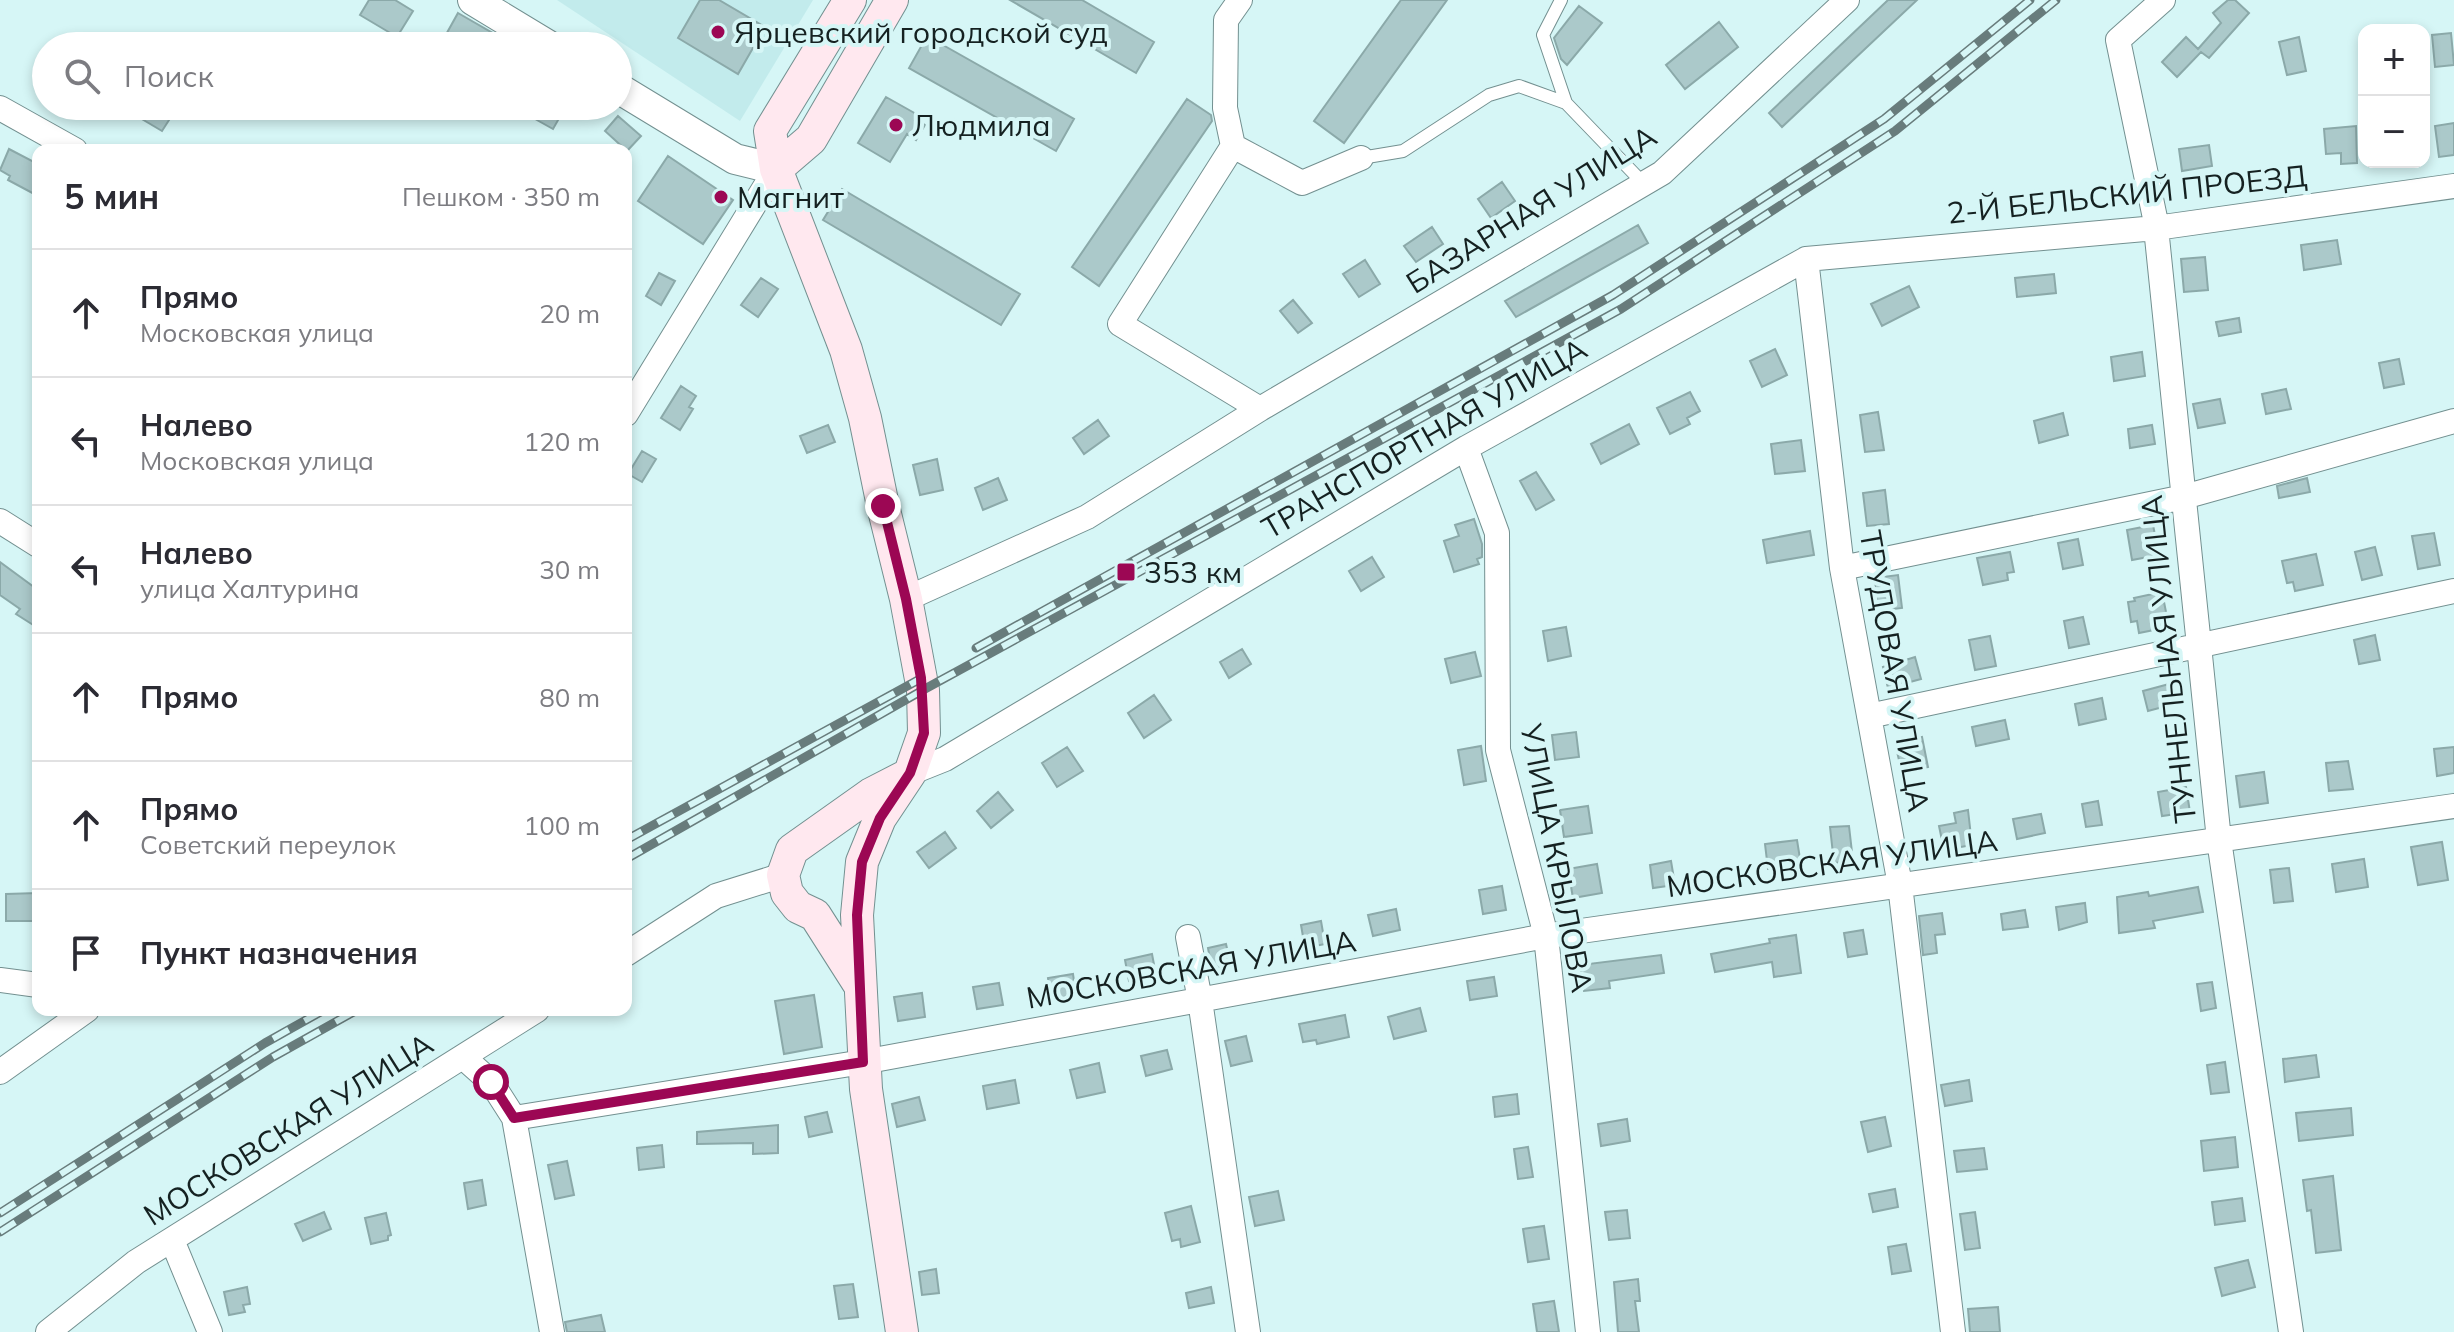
<!DOCTYPE html>
<html lang="ru">
<head>
<meta charset="utf-8">
<style>
	:root { --surface:#fff; --page:#f7f7f7; --text:#2b2b33; --muted:#7c7c81; --line:#e1e1e2 }
	body { margin:0; font-family:Mulish,sans-serif; background:var(--page); color:var(--text) }
	.controls { position:absolute; right:24px; top:24px; display:grid; overflow:hidden; border-radius:16px; box-shadow:0 4px 12px #0003 }
	.controls button { width:72px; height:72px; display:grid; place-items:center; padding:0; border:0; border-bottom:2px solid var(--line); background:var(--surface); color:var(--text); font:40px sans-serif }
	.stop { position:absolute; width:24px; height:24px; margin:-18px; border:6px solid #9c0754; border-radius:50%; background:#fff }
	.stop.end { background:#9c0754; border-color:#fff; box-shadow:0 2px 8px #0008 }
	.list { margin:0; padding:0; list-style:none }
	h2 { display:flex; justify-content:space-between; align-items:center; height:104px; margin:0; padding:0 32px; font-size:34px }
	h2 small { font-size:26px; font-weight:400; color:var(--muted) }
	.list li { display:grid; grid-template-columns:52px 1fr auto; gap:24px; align-items:center; box-sizing:border-box; height:128px; padding:0 32px; border-top:2px solid var(--line) }
	.list b { display:block; font-size:30px; white-space:nowrap }
	.list p { margin:0; font-size:26px; white-space:nowrap; color:var(--muted) }
	.list em { font-size:26px; font-style:normal; color:var(--muted) }
	.icon { flex:none; width:44px; height:44px; fill:none; stroke:currentColor; stroke-width:2; stroke-linecap:round; stroke-linejoin:round }
	.map { position:relative; flex:none; width:2454px; height:1332px; overflow:hidden }
	.search { position:absolute; background:var(--surface); box-shadow:0 4px 12px #0003; left:32px; top:32px; width:600px; height:88px; display:flex; align-items:center; gap:20px; box-sizing:border-box; padding:0 28px; border-radius:44px; color:var(--muted); font-size:30px }
	.panel { position:absolute; background:var(--surface); box-shadow:0 4px 12px #0003; left:32px; top:144px; width:600px; height:872px; border-radius:16px }
	.map>svg:first-child { display:block }
	.built { fill:#c2ebec }
	.building { fill:#abc9ca; stroke:#8ba9a9; stroke-width:2 }
	.lines { fill:none; stroke-linecap:round; stroke-linejoin:round }
	.service-casing { stroke:#739090; stroke-width:14 }
	.minor-casing { stroke:#739090; stroke-width:26 }
	.tertiary-casing { stroke:#739090; stroke-width:32 }
	.secondary-casing { stroke:#739090; stroke-width:34 }
	.service { stroke:#fff; stroke-width:12 }
	.minor { stroke:#fff; stroke-width:24 }
	.tertiary { stroke:#fff; stroke-width:30 }
	.secondary { stroke:#ffe8ef; stroke-width:32 }
	.rail-casing { stroke:#687c7c; stroke-width:9 }
	.rail { stroke:#d6f6f6; stroke-width:6; stroke-dasharray:18; stroke-linecap:butt }
	.route { stroke:#9c0754; stroke-width:10 }
	.poi-dot { fill:#9c0754; stroke:#d6f6f6; stroke-width:3 }
	.labels { text-anchor:middle; dominant-baseline:central; stroke-width:8; stroke-linejoin:round; paint-order:stroke }
	.poi-label { font-size:30px; fill:#152121; stroke:#d6f6f6; text-anchor:start }
	.street-label { font-size:30px; fill:#152121; stroke:#d6f6f6 }
</style>
</head>
<body>
<div class="map">
<svg width="2454" height="1332" viewBox="0 0 2454 1332">
	<rect width="100%" height="100%" fill="#d6f6f6"/>
	<path class="built" d="M557,0H813L740,121Z"/>
	<path class="building" d="M369,0H395L413,11L397,37L360,15Z
		M700,0H719L765,27L738,74L678,38Z
		M1010,0H1082L1154,42L1136,73Z
		M1401,0H1447L1344,143L1314,121Z
		M1888,0H1917L1782,127L1769,113Z
		M2228,0H2235L2249,13L2209,58L2201,52L2177,77L2162,62L2186,37L2198,49L2221,23L2213,13Z
		M1579,6L1602,23L1567,65L1561,59L1554,38Z
		M458,13L496,35L490,46H453L443,40Z
		M1719,22L1738,47L1685,89L1666,65Z
		M2451,33L2454,65L2435,67L2432,35Z
		M927,36L1074,119L1056,151L909,68Z
		M2299,37L2306,71L2287,75L2279,42Z
		M886,97L918,115L915,120L925,125L916,140L907,134L890,162L858,143Z
		M1187,99L1211,115L1212,121L1099,286L1072,267Z
		M120,106H178L162,131Z
		M512,106H566L553,129Z
		M618,116L641,136L627,151L605,131Z
		M2454,123V155L2439,157L2435,126Z
		M2356,126L2357,163L2341,164V153L2326,154L2324,129Z
		M2209,145L2212,166L2182,171L2179,149Z
		M9,149L38,164V196L8,180L10,176L0,170Z
		M668,156L733,200L703,244L638,201Z
		M1502,182L1515,201L1491,218L1478,199Z
		M842,189L1020,294L1001,325L823,220Z
		M1638,225L1648,243L1516,317L1505,301Z
		M1432,227L1443,244L1416,262L1404,246Z
		M2337,240L2341,264L2304,270L2301,245Z
		M2205,257L2208,290L2184,292L2181,259Z
		M1365,260L1380,284L1359,297L1343,274Z
		M659,273L675,281L661,305L646,296Z
		M2054,274L2056,293L2017,297L2015,278Z
		M761,278L778,289L758,317L741,305Z
		M1909,286L1919,307L1882,326L1871,304Z
		M1293,300L1312,323L1298,333L1280,311Z
		M2239,318L2241,332L2219,336L2216,322Z
		M1775,349L1787,375L1762,387L1750,361Z
		M2142,352L2145,376L2114,381L2111,357Z
		M2399,359L2404,384L2384,388L2379,363Z
		M681,386L696,396L689,407L693,409L680,430L661,418Z
		M2286,389L2291,409L2266,414L2262,394Z
		M1690,392L1700,411L1687,418L1690,424L1670,434L1657,408Z
		M2220,399L2225,423L2198,428L2193,404Z
		M1878,412L1884,450L1865,452L1860,415Z
		M2063,413L2068,435L2039,443L2034,421Z
		M1098,420L1109,436L1084,454L1073,438Z
		M1629,424L1639,444L1601,464L1591,444Z
		M828,425L835,442L807,453L800,436Z
		M2152,425L2155,444L2130,448L2128,429Z
		M1801,440L1805,471L1775,474L1771,444Z
		M642,451L656,459L642,482L628,474Z
		M937,459L943,490L920,495L913,465Z
		M1536,472L1554,500L1536,510L1520,481Z
		M998,478L1007,500L983,510L975,488Z
		M2307,478L2310,492L2279,498L2277,486Z
		M1885,490L1889,524L1867,526L1863,493Z
		M1474,519L1482,544V557L1477,559L1479,564L1454,572L1444,541L1459,536L1455,525Z
		M2153,525L2159,555L2132,560L2127,530Z
		M1810,531L1814,555L1767,563L1763,540Z
		M2434,533L2440,565L2418,569L2412,536Z
		M2078,539L2083,565L2063,569L2058,543Z
		M2375,547L2382,575L2362,580L2355,552Z
		M2010,552L2014,572L2007,573L2008,580L1983,585L1977,558Z
		M2316,554L2323,585L2295,591L2293,582L2287,583L2282,561Z
		M1372,557L1384,577L1361,591L1349,571Z
		M0,562L38,590V628L16,614L20,609L0,595Z
		M1898,575L1902,608L1878,611L1874,578Z
		M2162,592L2169,627L2139,633L2137,621L2131,622L2128,602L2135,601L2134,598Z
		M2083,617L2089,644L2069,648L2064,621Z
		M1566,627L1571,656L1548,661L1543,631Z
		M2375,635L2380,660L2359,664L2354,640Z
		M1990,636L1996,666L1975,670L1969,640Z
		M1242,649L1251,664L1229,678L1220,662Z
		M1475,652L1481,676L1451,683L1445,659Z
		M1915,657L1921,679L1888,688L1883,667Z
		M2169,684L2174,704L2148,711L2143,691Z
		M1154,695L1171,720L1144,738L1128,713Z
		M2102,698L2106,719L2079,725L2075,704Z
		M2005,720L2009,739L1976,746L1972,727Z
		M1576,732L1579,757L1555,760L1552,735Z
		M1922,737L1928,767L1902,773L1895,743Z
		M1481,746L1486,781L1464,785L1458,750Z
		M1067,747L1083,771L1057,787L1042,763Z
		M2454,747V773L2437,776L2434,749Z
		M2348,761L2353,789L2329,791L2326,763Z
		M2264,772L2268,803L2240,807L2236,776Z
		M2186,787L2190,812L2162,816L2158,792Z
		M998,792L1013,810L991,828L977,811Z
		M2098,801L2102,825L2086,827L2082,804Z
		M1588,806L1592,833L1564,837L1560,810Z
		M1968,810L1972,845L1944,850L1939,826L1956,823L1954,813Z
		M2041,814L2045,833L2017,839L2013,819Z
		M1849,826L1853,861L1834,863L1830,827Z
		M945,832L956,848L929,868L917,852Z
		M1797,840L1801,865L1768,869L1765,844Z
		M2442,842L2448,880L2418,885L2411,847Z
		M2364,859L2368,887L2336,892L2332,864Z
		M1671,861L1675,885L1653,888L1650,865Z
		M1597,864L1602,893L1573,898L1568,869Z
		M2289,868L2293,901L2274,903L2270,870Z
		M1502,886L1506,910L1483,914L1479,890Z
		M2198,887L2203,912L2153,921L2155,928L2119,933L2117,897L2148,892L2149,896Z
		M38,893V921H6V894Z
		M2085,903L2087,922L2059,930L2056,907Z
		M1396,909L1400,930L1373,936L1368,915Z
		M2025,910L2028,927L2003,930L2001,914Z
		M1942,913L1945,934L1935,935L1937,953L1923,955L1919,916Z
		M1321,921L1325,944L1305,948L1301,925Z
		M1863,930L1867,954L1848,957L1844,933Z
		M1796,935L1801,973L1774,977L1772,962L1715,972L1711,954L1770,943L1769,939Z
		M1226,944L1231,966L1212,970L1208,948Z
		M1152,954L1156,975L1129,981L1125,960Z
		M1661,955L1664,973L1609,981L1610,988L1584,991L1580,965Z
		M1073,974L1076,995L1051,999L1048,978Z
		M1494,977L1497,996L1470,1000L1467,981Z
		M2212,982L2216,1008L2201,1011L2197,984Z
		M999,983L1003,1005L977,1009L973,987Z
		M922,993L925,1017L898,1021L894,997Z
		M814,995L822,1047L784,1054L775,1001Z
		M1420,1008L1426,1031L1394,1039L1388,1017Z
		M1345,1015L1349,1037L1317,1044L1316,1040L1303,1042L1299,1024Z
		M1246,1036L1252,1061L1231,1066L1225,1041Z
		M1167,1050L1172,1069L1146,1076L1141,1056Z
		M2316,1055L2319,1077L2285,1082L2283,1059Z
		M2225,1062L2229,1092L2211,1094L2207,1065Z
		M1099,1063L1105,1092L1077,1098L1070,1070Z
		M1015,1080L1019,1103L987,1109L983,1086Z
		M1969,1080L1972,1101L1945,1106L1941,1085Z
		M1517,1094L1519,1114L1495,1117L1493,1097Z
		M919,1097L925,1120L897,1127L892,1104Z
		M2351,1108L2353,1135L2299,1141L2296,1113Z
		M827,1112L832,1132L809,1137L805,1117Z
		M1885,1117L1891,1146L1868,1152L1861,1122Z
		M1627,1119L1630,1141L1601,1146L1598,1124Z
		M778,1125V1153L753,1154V1143L697,1144V1132Z
		M2235,1137L2238,1167L2204,1171L2201,1141Z
		M662,1145L664,1167L639,1170L637,1148Z
		M1528,1147L1533,1177L1518,1179L1514,1149Z
		M1984,1148L1987,1169L1957,1172L1954,1151Z
		M567,1161L574,1195L555,1199L548,1165Z
		M2333,1176L2341,1250L2316,1253L2311,1210L2307,1211L2303,1180Z
		M482,1180L486,1205L468,1209L464,1183Z
		M1895,1189L1898,1207L1873,1212L1869,1194Z
		M1278,1191L1284,1220L1255,1226L1249,1197Z
		M2242,1198L2245,1221L2215,1225L2212,1202Z
		M1191,1206L1200,1242L1181,1247L1180,1239L1172,1241L1165,1213Z
		M1627,1210L1630,1238L1609,1240L1605,1212Z
		M324,1212L331,1229L303,1241L295,1224Z
		M1975,1212L1980,1248L1965,1250L1960,1214Z
		M386,1213L391,1235L388,1236V1240L371,1244L365,1218Z
		M1544,1226L1549,1259L1528,1262L1523,1229Z
		M1906,1244L1911,1271L1892,1274L1888,1247Z
		M2248,1260L2255,1287L2222,1296L2215,1268Z
		M936,1269L939,1293L922,1295L919,1272Z
		M1638,1279L1640,1301H1635L1639,1332H1618L1614,1282Z
		M853,1284L858,1317L839,1319L834,1286Z
		M247,1287L250,1304L243,1305L245,1312L229,1315L224,1292Z
		M1211,1287L1214,1303L1189,1308L1186,1293Z
		M1554,1301L1559,1332H1537L1533,1304Z
		M1998,1307L2000,1332H1970L1968,1309Z
		M601,1315L605,1332H567L565,1322Z"/>
	<g class="lines">
		<g class="service-casing">
			<path id="service" d="M1561,0L1543,35L1566,103L1644,184
				M1361,158L1403,151L1489,95L1519,86L1566,103"/>
		</g>
		<g class="minor-casing">
			<path id="minor" d="M1240,0L1226,20L1225,108L1233,146L1120,324L1260,409L1662,173L1847,0
				M2163,0L2118,40L2155,218L2219,840L2291,1332
				M0,108L75,150
				M1233,146L1302,183L1361,158
				M1806,259L1842,568L1900,885L1953,1332
				M626,414L776,169
				M1466,448L1497,533L1498,750L1546,936L1588,1332
				M0,521L38,545
				M1842,568L2184,497L2454,421
				M906,599L1087,517L1260,409
				M1869,716L2454,591
				M910,773L945,759L1466,448L1806,259L2156,228L2454,186
				M1188,937L1200,1000L1248,1332
				M626,954L716,896L783,875
				M0,980L38,985
				M463,1057L491,1082L514,1118L863,1062L1546,936L2454,806
				M0,1072L87,1010
				M514,1118L552,1332
				M172,1240L210,1332
				M48,1332L136,1262L537,1010"/>
		</g>
		<g class="tertiary-casing">
			<path id="tertiary" d="M473,0L549,46
				M618,88L735,159L776,169"/>
		</g>
		<g class="secondary-casing">
			<path id="secondary" d="M850,0L770,131L776,169L846,350L865,418L883,506L906,599L923,690L924,733L910,773L880,818L862,862L857,915L866,1089L902,1332
				M776,169L811,139L892,0
				M859,984L815,915L798,907L787,893L783,875L792,850L871,794L908,775"/>
		</g>
		<use href="#service" class="service"/>
		<use href="#minor" class="minor"/>
		<use href="#tertiary" class="tertiary"/>
		<use href="#secondary" class="secondary"/>
		<g class="rail-casing">
			<path id="rail" d="M976,648L1613,295L1884,119L2030,0
				M626,840L920,679
				M626,859L923,690L1621,309L1895,131L2056,0
				M0,1213L265,1043L324,1010
				M0,1232L273,1057L357,1010"/>
		</g>
		<use href="#rail" class="rail"/>
	</g>
	<g class="lines">
		<path class="route" d="M491,1082L514,1118L863,1062L857,915L862,862L880,818L910,773L924,733L921,678L906,599L883,506"/>
	</g>
	<g class="poi-dot">
		<circle cx="718" cy="32" r="8"/>
		<circle cx="896" cy="125" r="8"/>
		<circle cx="721" cy="197" r="8"/>
		<rect x="1116" y="562" width="20" height="20" rx="4"/>
	</g>
	<g class="labels">
		<g class="poi-label">
			<text x="734" y="32">Ярцевский городской суд</text>
			<text x="912" y="125">Людмила</text>
			<text x="737" y="197">Магнит</text>
			<text x="1144" y="572">353 км</text>
		</g>
		<g class="street-label">
			<text transform="translate(2127 194) rotate(-6)">2-Й БЕЛЬСКИЙ ПРОЕЗД</text>
			<text transform="translate(1531 209) rotate(-32)">БАЗАРНАЯ УЛИЦА</text>
			<text transform="translate(1424 438) rotate(-30)">ТРАНСПОРТНАЯ УЛИЦА</text>
			<text transform="translate(2168 659) rotate(-96)">ТУННЕЛЬНАЯ УЛИЦА</text>
			<text transform="translate(1895 671) rotate(80)">ТРУДОВАЯ УЛИЦА</text>
			<text transform="translate(1557 858) rotate(79)">УЛИЦА КРЫЛОВА</text>
			<text transform="translate(1832 863) rotate(-8)">МОСКОВСКАЯ УЛИЦА</text>
			<text transform="translate(1191 969) rotate(-10)">МОСКОВСКАЯ УЛИЦА</text>
			<text transform="translate(288 1129) rotate(-32)">МОСКОВСКАЯ УЛИЦА</text>
		</g>
	</g>
</svg>
<div class="controls">
<button>+</button>
<button>−</button>
</div>
<div class="stop" style="left:491px;top:1082px"></div>
<div class="stop end" style="left:883px;top:506px"></div>
<div class="search"><svg class="icon" aria-label="search" viewBox="0 0 24 24"><circle cx="10" cy="10" r="6"/><path d="M15 15l6 6"/></svg>Поиск</div>
<section class="panel">
<h2>5 мин<small>Пешком · 350 m</small></h2>
<ul class="list">
<li><svg class="icon" aria-label="ahead" viewBox="0 0 24 24"><path d="M12 20V5M6 11l6-6 6 6"/></svg><div><b>Прямо</b><p>Московская улица</p></div><em>20 m</em></li>
<li><svg class="icon" aria-label="left" viewBox="0 0 24 24"><path d="M17 20v-9H6M10 6l-5 5 5 5"/></svg><div><b>Налево</b><p>Московская улица</p></div><em>120 m</em></li>
<li><svg class="icon" aria-label="left" viewBox="0 0 24 24"><path d="M17 20v-9H6M10 6l-5 5 5 5"/></svg><div><b>Налево</b><p>улица Халтурина</p></div><em>30 m</em></li>
<li><svg class="icon" aria-label="ahead" viewBox="0 0 24 24"><path d="M12 20V5M6 11l6-6 6 6"/></svg><div><b>Прямо</b></div><em>80 m</em></li>
<li><svg class="icon" aria-label="ahead" viewBox="0 0 24 24"><path d="M12 20V5M6 11l6-6 6 6"/></svg><div><b>Прямо</b><p>Советский переулок</p></div><em>100 m</em></li>
<li><svg class="icon" aria-label="arrive" viewBox="0 0 24 24"><path d="M6 21V4h12l-3 4 3 4H6"/></svg><div><b>Пункт назначения</b></div></li>
</ul>
</section>
</div>
</body>
</html>
